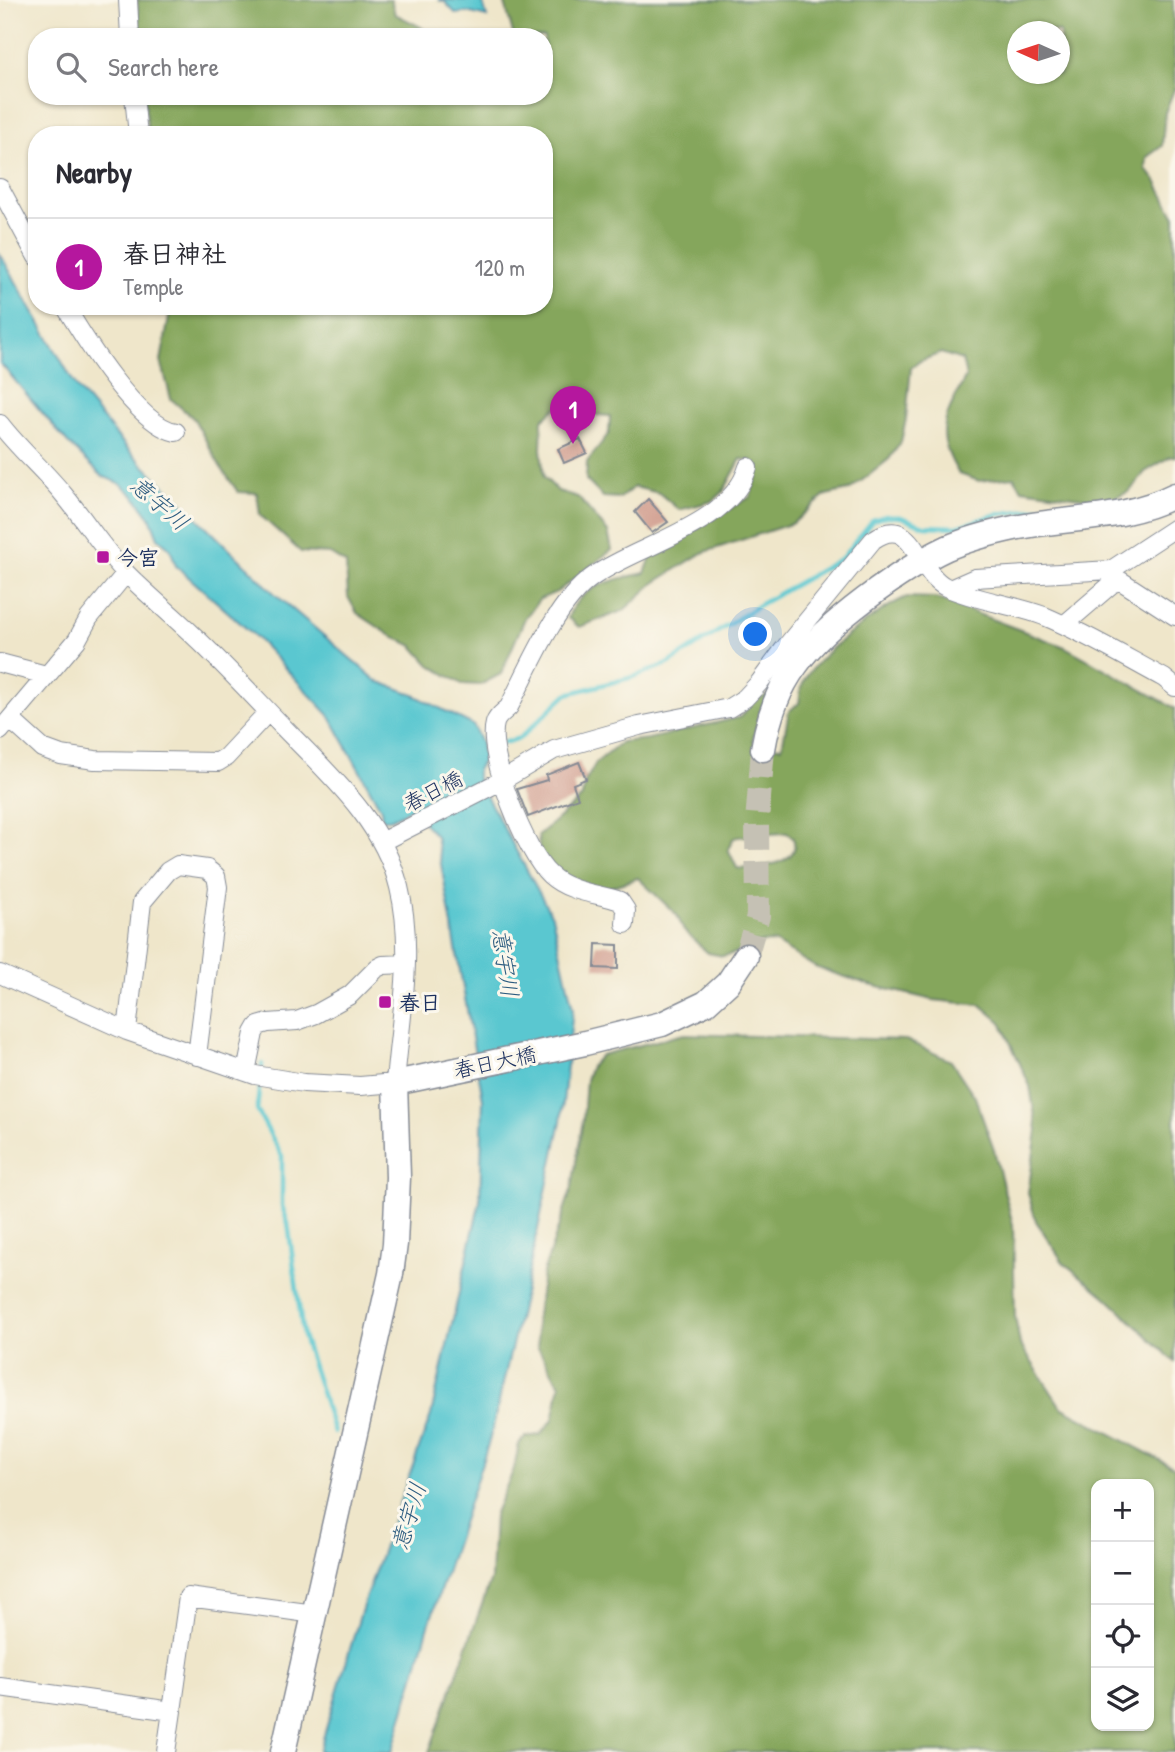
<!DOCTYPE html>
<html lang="en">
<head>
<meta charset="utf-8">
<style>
	:root { --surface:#fff; --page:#f7f7f7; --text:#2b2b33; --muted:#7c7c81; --line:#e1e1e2; --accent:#b5179e }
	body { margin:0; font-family:"Patrick Hand","Klee One",sans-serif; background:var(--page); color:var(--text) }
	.controls { position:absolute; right:21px; bottom:21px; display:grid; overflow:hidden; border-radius:14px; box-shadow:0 2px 5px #0004 }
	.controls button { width:63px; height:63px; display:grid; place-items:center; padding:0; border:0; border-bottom:2px solid var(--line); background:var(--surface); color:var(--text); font:35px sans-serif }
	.compass { position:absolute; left:1007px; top:21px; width:63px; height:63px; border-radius:50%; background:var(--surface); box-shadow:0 2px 5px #0004; rotate:273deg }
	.you { position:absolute; left:756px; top:635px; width:24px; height:24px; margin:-18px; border:5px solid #fff; border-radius:50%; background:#1a73e8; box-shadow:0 0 0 10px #1a73e833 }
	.badge { display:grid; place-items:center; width:46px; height:46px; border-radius:50%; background:var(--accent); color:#fff; font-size:23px; font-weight:700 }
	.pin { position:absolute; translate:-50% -58px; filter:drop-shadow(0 2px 4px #0008) }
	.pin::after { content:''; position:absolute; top:37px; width:24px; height:21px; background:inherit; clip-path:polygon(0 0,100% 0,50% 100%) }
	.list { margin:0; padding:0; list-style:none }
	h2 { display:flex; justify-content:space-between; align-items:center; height:91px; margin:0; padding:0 28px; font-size:30px }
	h2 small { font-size:23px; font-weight:400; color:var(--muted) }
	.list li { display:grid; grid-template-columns:46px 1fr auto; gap:21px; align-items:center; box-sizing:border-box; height:98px; padding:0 28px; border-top:2px solid var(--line) }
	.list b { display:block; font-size:26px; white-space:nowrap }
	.list p { margin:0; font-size:23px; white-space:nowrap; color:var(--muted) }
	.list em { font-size:23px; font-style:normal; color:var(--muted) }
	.icon { flex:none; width:38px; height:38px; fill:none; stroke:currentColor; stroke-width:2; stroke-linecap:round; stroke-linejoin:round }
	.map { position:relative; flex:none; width:1175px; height:1752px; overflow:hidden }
	.search { position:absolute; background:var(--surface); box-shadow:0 2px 5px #0004; left:28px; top:28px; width:525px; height:77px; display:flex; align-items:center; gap:18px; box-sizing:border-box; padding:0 24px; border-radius:28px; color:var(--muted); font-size:26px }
	.panel { position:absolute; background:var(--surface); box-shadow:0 2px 5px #0004; left:28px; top:126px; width:525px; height:189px; border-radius:28px }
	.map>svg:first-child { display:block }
	.forest { fill:#85a65b; stroke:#506a5c; stroke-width:2; fill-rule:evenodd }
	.water { fill:#5ac7d0; stroke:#3a7b97; stroke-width:2 }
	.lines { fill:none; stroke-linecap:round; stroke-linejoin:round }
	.stream { stroke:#5ac7d0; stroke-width:4.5 }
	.building { fill:#d19e8f }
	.secondary-tunnel { stroke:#c5c1b4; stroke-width:24; stroke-dasharray:24 12; stroke-linecap:butt }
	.street-casing { stroke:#858a94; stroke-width:20 }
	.secondary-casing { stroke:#858a94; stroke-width:27 }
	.street { stroke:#fff; stroke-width:18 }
	.secondary { stroke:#fff; stroke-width:24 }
	.poi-dot { fill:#b5179e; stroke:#fbf7ec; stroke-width:2.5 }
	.labels { text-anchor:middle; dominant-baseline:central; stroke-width:6; stroke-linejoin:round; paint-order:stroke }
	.poi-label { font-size:21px; font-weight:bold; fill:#1b2f5e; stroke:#fbf7ec; text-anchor:start }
	.street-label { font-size:21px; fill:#1b2f5e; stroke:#fbf7ec }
	.water-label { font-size:23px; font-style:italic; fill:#2e5d80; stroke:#fbf7ec }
</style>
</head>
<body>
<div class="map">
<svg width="1175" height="1752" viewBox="0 0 1175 1752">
	<rect width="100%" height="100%" fill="#fbf7ec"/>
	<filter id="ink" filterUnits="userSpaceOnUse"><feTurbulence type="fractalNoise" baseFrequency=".0143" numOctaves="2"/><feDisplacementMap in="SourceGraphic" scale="14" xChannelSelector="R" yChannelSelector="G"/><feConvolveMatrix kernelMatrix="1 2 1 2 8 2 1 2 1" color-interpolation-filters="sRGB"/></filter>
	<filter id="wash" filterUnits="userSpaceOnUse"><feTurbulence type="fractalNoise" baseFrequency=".00686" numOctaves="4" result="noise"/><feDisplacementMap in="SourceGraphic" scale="28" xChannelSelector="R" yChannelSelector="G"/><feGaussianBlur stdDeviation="1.57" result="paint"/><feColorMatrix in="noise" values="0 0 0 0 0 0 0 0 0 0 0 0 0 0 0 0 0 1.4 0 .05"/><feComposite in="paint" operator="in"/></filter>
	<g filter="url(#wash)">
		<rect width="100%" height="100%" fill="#efe6ca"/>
		<path class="forest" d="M137,0H391L395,14L421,27L432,37H140Z
			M504,0H1173L1175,87L1165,113L1162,146L1147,157L1146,169L1156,181L1175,217V457H1170L1145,472L1130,491L1109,501L1022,489L1014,477L979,481L959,474C932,431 946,417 966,376L962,360L941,353L920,361L911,368L906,419L901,442L889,459L868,476L849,490L826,495L793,523L702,553L654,583L623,611L579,627L568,618C579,585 615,579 645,573L652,554L750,497L758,471L753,461L741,459L723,492L713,501L679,510L659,493L634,487L620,498L603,497L586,480L587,462L609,433L610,416L584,414L558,406L542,420L541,449L544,477L558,491L578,497L608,532L612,550L557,592L540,599L525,618L501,674L480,685L462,684L430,665L413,646L390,635L357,613L348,597L346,564L330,554L301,552L260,515L257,493L238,492L220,466L194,419L171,399L161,361L170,311L175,306H544V135H148L144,96H481L487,102L500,96H544V37H514ZM1018,32H1060V74H1018Z
			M907,597L936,598L1065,647L1175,708V1362L1107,1298L1063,1262L1036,1221L1028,1193L1037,1130L1030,1086L1001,1022L981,1005L933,1000L870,985L815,967L774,942L755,943L736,953L723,956L708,953L684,931L677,915L638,878L601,890L568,883L540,858L538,836L582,797L585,782L596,763L621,742L648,739L741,717L753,701L768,695L759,714L753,740L756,745L782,747L789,711L799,703C800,697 800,691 802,686C810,659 881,607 907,597ZM782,833H787L793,838C794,841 795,846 794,849C790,865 750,870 737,868L728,849C730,846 732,841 734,838C737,836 774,834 782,833Z
			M684,1034L906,1040L951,1061L975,1097L994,1150L1013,1225L1015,1316L1020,1344L1061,1407L1175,1468V1752H429L491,1579L494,1515L514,1469L519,1444L526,1437L540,1435L553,1420L560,1385L538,1348L536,1321L543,1273L572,1187L583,1120L586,1080L591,1066L601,1055ZM1096,1484H1149V1726H1096Z"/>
		<path class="water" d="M438,0H482L487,17L467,12L456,14L445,2Z
			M0,254L77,388L132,454L276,595L377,681L410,693L473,725L481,743L483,760L477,770V779L552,916L573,1009L561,1121L524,1294L491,1435L429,1625L392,1752H319L365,1599L431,1415L480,1201L483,1099L436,836L411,809L390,819H382L381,809L329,715L256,637L176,566L170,548L158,538L150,517L135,497L121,484L102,476L67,442L0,363Z"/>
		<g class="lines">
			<path class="stream" d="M503,743L520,738L567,694L633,677L668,664L759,605L842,558L873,520L886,516L901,517L924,526L957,527L998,514L1083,503
				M262,1067V1064
				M259,1090L257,1110L282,1156V1206L288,1223L303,1336L334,1432"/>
		</g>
		<g id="blocks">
			<path class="building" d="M580,439L587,453L564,463L558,449Z
				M648,499L668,522L652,533L635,512Z
				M579,762L586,779L573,784L578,798L528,817L517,789L547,780L546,775Z
				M596,944L618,945V969L595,968Z"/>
		</g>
	</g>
	<g filter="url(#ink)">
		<use href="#blocks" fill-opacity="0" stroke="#858a94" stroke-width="2"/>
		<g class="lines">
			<path class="secondary-tunnel" d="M746,956L758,916L757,822L763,749"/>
			<g class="street-casing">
				<path id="street" d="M128,0L130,37
					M134,96L138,135
					M0,188L37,257
					M65,306C84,338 138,426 176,432
					M0,424C19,449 44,470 64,495C86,521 103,550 127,574C148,595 171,614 193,635C225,665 255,698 286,730C331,776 383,822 399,887C415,951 400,1019 395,1083L360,1086L304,1083L255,1075L127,1031L0,974
					M950,589L975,578L1111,570L1175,528
					M1064,625L1113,583L1121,581L1175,616
					M0,663L46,675
					M11,720L42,748L61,755L95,760L218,762L226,757L268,712
					M0,731L77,640L89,618L126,573
					M381,842L503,780L554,750L639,726L729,708L745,698L759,683L784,649L873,540C914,511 916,573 946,587C977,601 1012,604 1044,616C1085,633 1125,657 1164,678L1175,687
					M625,924L626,910L620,901C597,893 570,893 550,875C526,854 486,754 495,723C497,716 504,712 509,707C529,668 556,603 591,578C636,545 731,526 748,467
					M127,1031L142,902L168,871L178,865L207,869L216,876L218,887L197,1056
					M246,1072L254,1033L258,1026L268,1023L297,1021L316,1014L350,995L377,968L383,965L406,964
					M0,1687L172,1711L188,1597L315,1614
					M166,1752L172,1711"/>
			</g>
			<g class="secondary-casing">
				<path id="secondary" d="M763,749C768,719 778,689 796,665C825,624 902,569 947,548C968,539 991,533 1014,528C1068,517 1124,521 1175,495
					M283,1752L391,1274L395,1244L398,1177L395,1083L585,1043L662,1024L706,1003L728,983L746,956"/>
			</g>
			<use href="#street" class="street"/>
			<use href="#secondary" class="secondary"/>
		</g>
	</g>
	<g class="poi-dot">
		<rect x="96" y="550" width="14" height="14" rx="3.5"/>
		<rect x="378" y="995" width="14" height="14" rx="3.5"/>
	</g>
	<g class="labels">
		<g class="poi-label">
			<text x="117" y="557">今宮</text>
			<text x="399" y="1002">春日</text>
		</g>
		<g class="street-label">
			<text transform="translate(433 791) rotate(-27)">春日橋</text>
			<text transform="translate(495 1062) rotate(-12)">春日大橋</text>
		</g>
		<g class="water-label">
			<text transform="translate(160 503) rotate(41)">意宇川</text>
			<text transform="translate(506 963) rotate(82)">意宇川</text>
			<text transform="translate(408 1516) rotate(-73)">意宇川</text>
		</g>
	</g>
</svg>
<div class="controls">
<button>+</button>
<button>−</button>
<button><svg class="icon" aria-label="locate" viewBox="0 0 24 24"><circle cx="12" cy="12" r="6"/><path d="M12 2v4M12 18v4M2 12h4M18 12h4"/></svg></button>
<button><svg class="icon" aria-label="layers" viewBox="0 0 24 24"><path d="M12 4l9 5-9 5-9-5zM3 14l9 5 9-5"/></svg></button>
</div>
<svg class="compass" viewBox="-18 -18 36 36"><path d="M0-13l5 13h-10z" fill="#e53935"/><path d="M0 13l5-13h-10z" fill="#7c7c81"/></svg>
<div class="you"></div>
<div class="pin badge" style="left:573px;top:444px">1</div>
<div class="search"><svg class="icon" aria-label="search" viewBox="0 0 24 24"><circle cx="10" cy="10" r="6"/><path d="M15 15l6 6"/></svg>Search here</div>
<section class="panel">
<h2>Nearby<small></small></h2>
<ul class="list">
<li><span class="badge">1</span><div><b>春日神社</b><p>Temple</p></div><em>120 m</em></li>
</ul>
</section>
</div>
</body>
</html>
